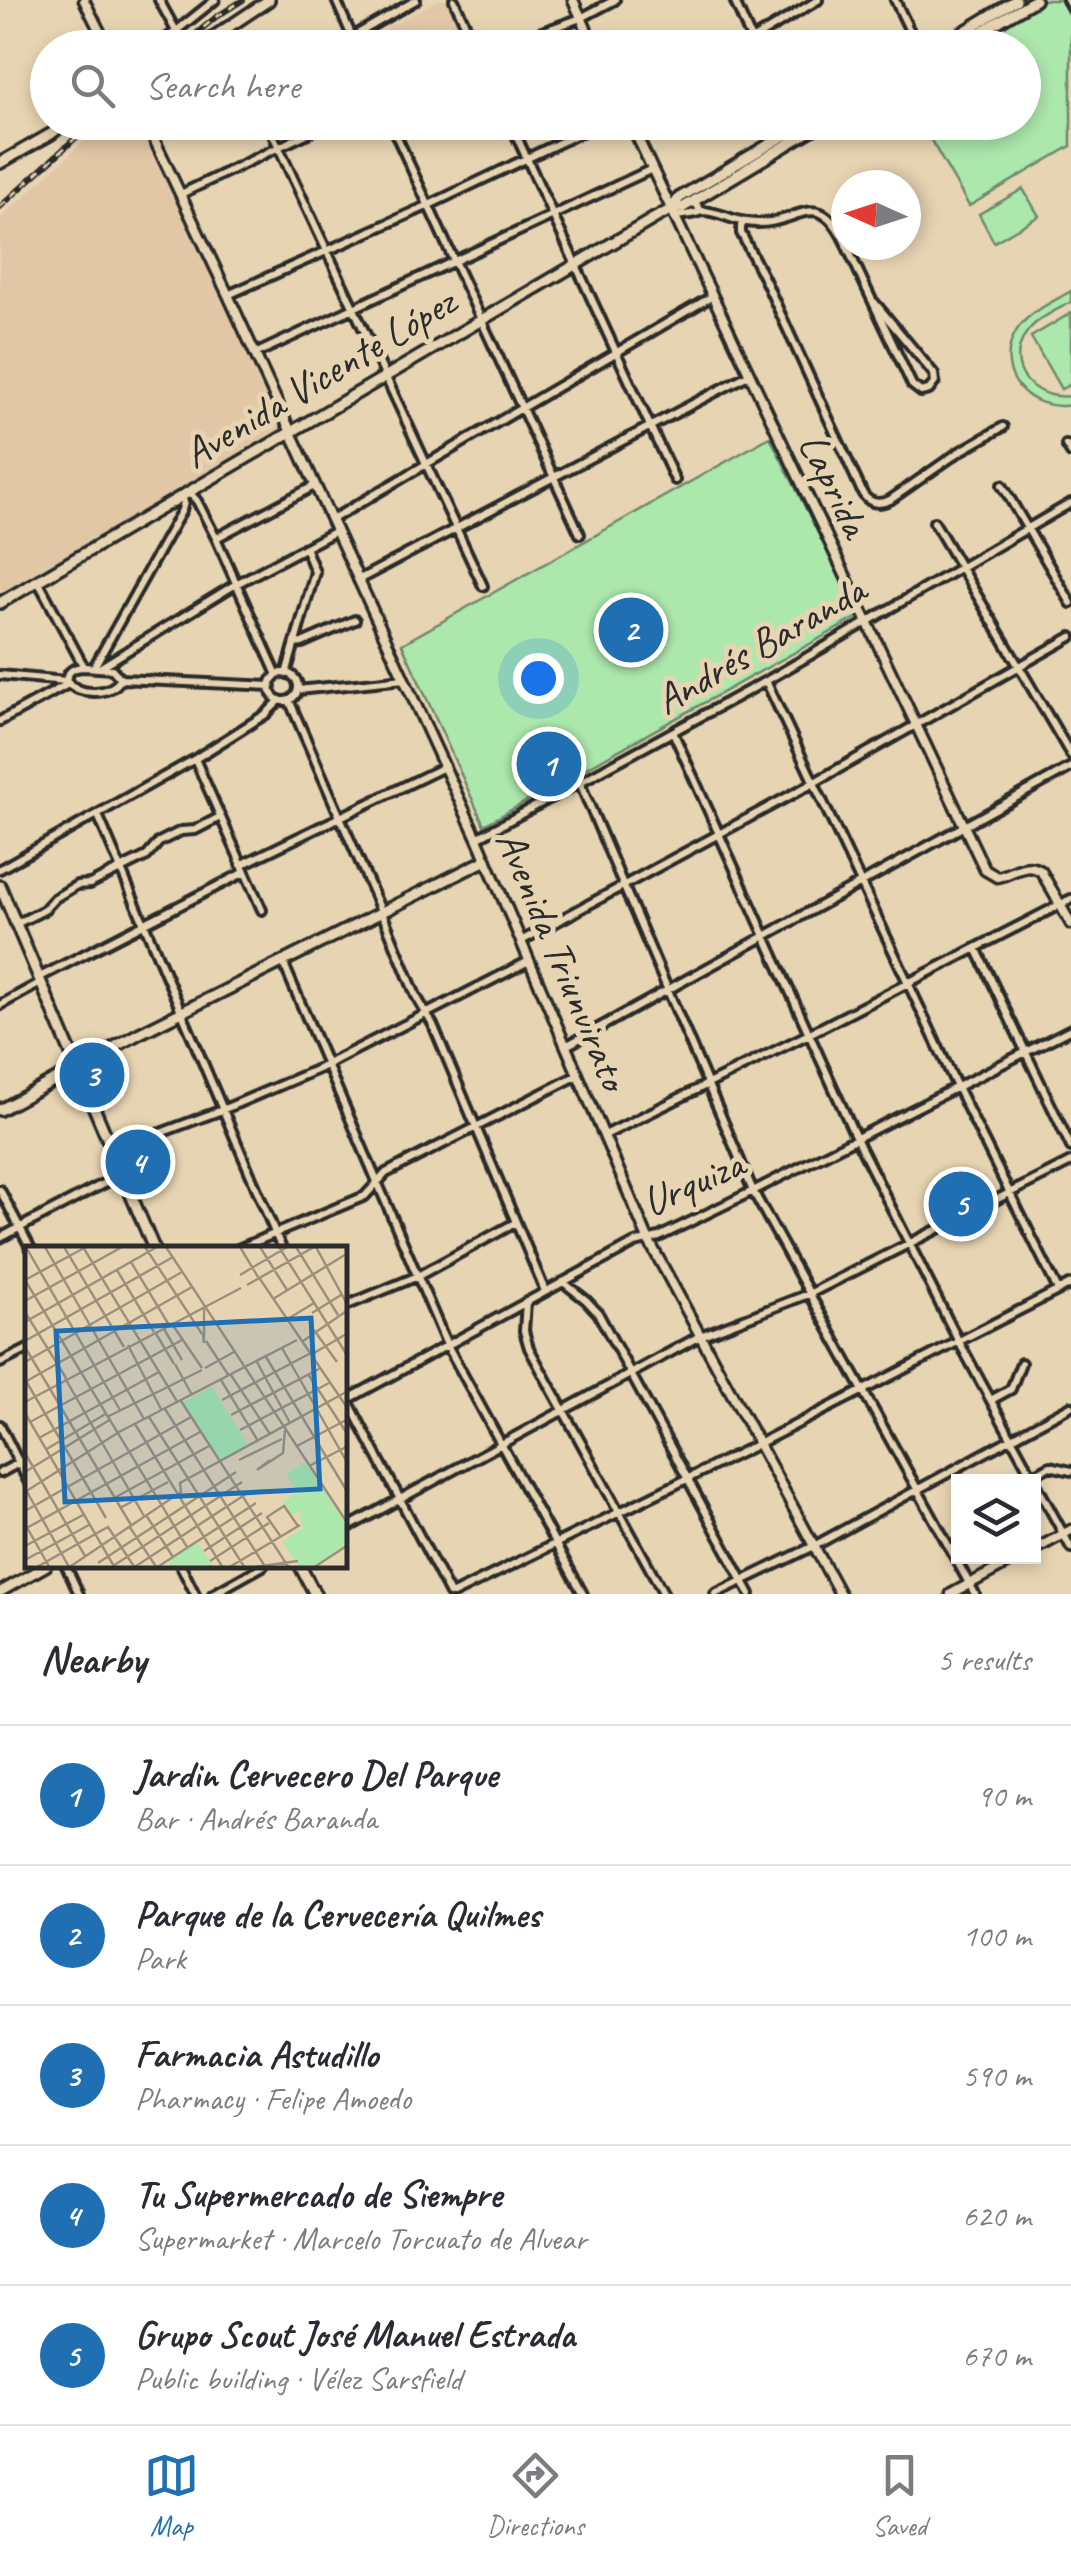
<!DOCTYPE html>
<html lang="en">
<head>
<meta charset="utf-8">
<style>
	:root { --surface:#fff; --page:#f2f2f3; --text:#2b2b33; --muted:#7c7c81; --line:#e1e1e2; --accent:#1f6fb2 }
	body { margin:0; font-family:Caveat,sans-serif; background:var(--page); color:var(--text) }
	.controls { position:absolute; right:30px; bottom:30px; display:grid; overflow:hidden; border-radius:0px; box-shadow:0 5px 15px #0003 }
	.controls button { width:90px; height:90px; display:grid; place-items:center; padding:0; border:0; border-bottom:2px solid var(--line); background:var(--surface); color:var(--text); font:50px sans-serif }
	.compass { position:absolute; left:831px; top:170px; width:90px; height:90px; border-radius:50%; background:var(--surface); box-shadow:0 5px 15px #0003; rotate:273deg }
	.you { position:absolute; left:538px; top:678px; width:35px; height:35px; margin:-25px; border:8px solid #fff; border-radius:50%; background:#1a73e8; box-shadow:0 0 0 15px #1a73e833 }
	.badge { display:grid; place-items:center; width:65px; height:65px; border-radius:50%; background:var(--accent); color:#fff; font-size:32px; font-weight:700 }
	.pin { position:absolute; translate:-50% -50%; border:5px solid #fff; box-shadow:0 2px 10px #0006 }
	.list { margin:0; padding:0; list-style:none }
	h2 { display:flex; justify-content:space-between; align-items:center; height:130px; margin:0; padding:0 40px; font-size:42px }
	h2 small { font-size:32px; font-weight:400; color:var(--muted) }
	.list li { display:grid; grid-template-columns:65px 1fr auto; gap:30px; align-items:center; box-sizing:border-box; height:140px; padding:0 40px; border-top:2px solid var(--line) }
	.list b { display:block; font-size:38px; white-space:nowrap }
	.list p { margin:0; font-size:32px; white-space:nowrap; color:var(--muted) }
	.list em { font-size:32px; font-style:normal; color:var(--muted) }
	.icon { flex:none; width:55px; height:55px; fill:none; stroke:currentColor; stroke-width:2; stroke-linecap:round; stroke-linejoin:round }
	.map { position:relative; flex:none; width:1071px; height:1594px; overflow:hidden }
	.search { position:absolute; background:var(--surface); box-shadow:0 5px 15px #0003; left:30px; right:30px; top:30px; height:110px; display:flex; align-items:center; gap:25px; box-sizing:border-box; padding:0 35px; border-radius:55px; color:var(--muted); font-size:38px }
	.sheet { height:830px; background:var(--surface) }
	nav { display:flex; justify-content:space-around; align-items:center; box-sizing:border-box; height:140px; border-top:2px solid var(--line); background:var(--surface); font-size:28px; color:var(--muted) }
	nav a { display:grid; justify-items:center; gap:5px }
	nav .on { color:var(--accent) }
	.map>svg:first-child { display:block }
	.built { fill:#e2c7a6 }
	.green { fill:#ace7ac; stroke:#6c896c; stroke-width:2.5 }
	.lines { fill:none; stroke-linecap:round; stroke-linejoin:round }
	.minor-casing { stroke:#2b2b2b; stroke-width:14 }
	.tertiary-casing { stroke:#2b2b2b; stroke-width:15 }
	.secondary-casing { stroke:#2b2b2b; stroke-width:16 }
	.minor { stroke:#e7d4b2; stroke-width:6 }
	.tertiary { stroke:#e7d4b2; stroke-width:8 }
	.secondary { stroke:#e7d4b2; stroke-width:9 }
	.rail-casing { stroke:#2b2b2b; stroke-width:6 }
	.rail { stroke:#e7d4b2; stroke-width:2.5; stroke-dasharray:8; stroke-linecap:butt }
	.labels { text-anchor:middle; dominant-baseline:central; stroke-width:10; stroke-linejoin:round; paint-order:stroke }
	.street-label { font-size:42px; fill:#2b2b2b; stroke:#e7d4b2 }
	.inset-road { fill:none; stroke:#9c907c; stroke-width:2.5 }
	.view { fill:#1f6fb2; fill-opacity:0.15; stroke:#1f6fb2; stroke-width:5 }
	.inset-edge { fill:none; stroke:#2b2b2b; stroke-width:5 }
</style>
</head>
<body>
<div class="map">
<svg width="1071" height="1594" viewBox="0 0 1071 1594">
	<rect width="100%" height="100%" fill="#e7d4b2"/>
	<filter id="ink" filterUnits="userSpaceOnUse"><feTurbulence type="fractalNoise" baseFrequency=".01" numOctaves="2"/><feDisplacementMap in="SourceGraphic" scale="20" xChannelSelector="R" yChannelSelector="G"/><feConvolveMatrix kernelMatrix="1 2 1 2 8 2 1 2 1" color-interpolation-filters="sRGB"/></filter>
	<g filter="url(#ink)">
		<path class="built" d="M438,0H447L468,47H369L366,40Z
			M104,123H139L284,434L0,598V219Z"/>
		<path class="green" d="M1043,0H1061L1071,17V146L969,206L921,123L1024,122V48L963,47Z
			M1023,189L1039,216L994,242L979,214Z
			M1071,291V302C1055,311 1035,319 1025,335C1004,370 1035,401 1071,396V405C1029,412 995,375 1014,335C1025,313 1051,303 1071,291Z
			M1071,313V384L1061,389L1031,337Z
			M770,437L860,616L484,825L402,644Z"/>
		<g class="lines">
			<g class="minor-casing">
				<path id="minor" d="M159,0L176,31
					M336,0L357,48
					M454,0L476,48
					M734,0L755,48
					M895,0L918,48
					M1067,0L1071,7
					M224,28L233,48
					M352,37L416,0
					M155,48L215,0
					M497,48L581,18L615,0
					M738,48L818,0
					M267,122L483,586
					M390,122L580,534
					M510,122L675,480
					M792,122L799,138
					M181,194L331,122
					M694,201L701,211C719,211 730,220 747,222C797,230 816,181 846,244
					M675,217C684,214 693,215 701,211
					M744,222L741,226V233L765,280L863,494C870,504 879,505 890,500L959,452L1003,427
					M846,245L912,385L921,392L929,390L935,382L934,374L874,302
					M228,295L427,206L603,122
					M255,354L652,169
					M1066,445L1071,453
					M1002,485L1071,603
					M190,493L197,501L216,538L277,675
					M331,520L711,297
					M934,522L1071,755
					M216,538L314,486
					M358,580L748,375
					M38,581L84,667
					M295,644L302,643L355,620
					M84,667L112,669L121,679C110,696 80,696 66,681C67,671 75,667 84,667Z
					M94,667L182,510L184,502L182,497
					M101,667L236,584L336,531
					M270 687a14 14 0 1 1 28 0a14 14 0 1 1-28 0Z
					M286,674L315,572L305,547
					M0,675L66,681
					M121,679L271,686
					M766,681L957,1087L1058,1290
					M298,690L404,679
					M289,700L382,913L416,996L433,1025L545,1291
					M0,721L68,684
					M673,732L856,1138L958,1340L1071,1548
					M195,759L262,910
					M580,783L753,1191L975,1594
					M98,815L282,1249
					M477,838L766,681L1071,503
					M241,865L444,767
					M0,869L195,759L266,714L280,700
					M16,924L44,910L55,898L77,885L90,884L147,856L159,842L181,831L195,830L220,817
					M521,941L815,782L1071,637
					M976,948L1071,1147
					M283,962L447,1345L583,1594
					M38,978L245,872
					M0,1005L40,983
					M566,1046L1071,767
					M605,1135L809,1034L1071,899
					M112,1151L222,1110L318,1069L529,961
					M0,1190L31,1249
					M0,1238L122,1174
					M238,1249L365,1196L386,1173L578,1075
					M563,1282L586,1300L598,1313L750,1594
					M526,1302L524,1331L529,1348L664,1594
					M345,1306L418,1276L515,1223
					M0,1363L28,1349
					M345,1395L450,1594
					M991,1400L1011,1389L1021,1363
					M345,1401L635,1243L659,1237L753,1191L1071,1029
					M0,1425L28,1481
					M0,1473L28,1458
					M1032,1476L1050,1466L1071,1471
					M345,1529L700,1336L811,1293L1071,1162
					M66,1566L79,1594
					M181,1566L195,1594
					M213,1594L263,1566
					M453,1594L758,1444L1071,1284
					M715,1594L814,1546L1071,1406"/>
			</g>
			<g class="tertiary-casing">
				<path id="tertiary" d="M84,0L108,48
					M573,0L595,48
					M146,122L228,295L477,838L648,1239L840,1594
					M630,122L985,870L997,877C1014,874 1024,861 1041,871L1071,924
					M1034,1550L1071,1530
					M0,1592L46,1566
					M951,1594L1021,1556"/>
			</g>
			<g class="secondary-casing">
				<path id="secondary" d="M197,48L269,0
					M937,48L1016,0
					M954,48L1035,0
					M0,163L51,134L66,122
					M672,209L679,198L807,122
					M0,603L655,218L672,209L682,208L825,122
					M0,886L154,1249
					M0,1110L138,1034L486,860
					M300,1566L315,1594"/>
			</g>
			<use href="#minor" class="minor"/>
			<use href="#tertiary" class="tertiary"/>
			<use href="#secondary" class="secondary"/>
			<g class="rail-casing">
				<path id="rail" d="M179,48L216,17L243,0
					M0,207L93,122"/>
			</g>
			<use href="#rail" class="rail"/>
		</g>
	</g>
	<g class="labels">
		<g class="street-label">
			<text transform="translate(319 378) rotate(-31)">Avenida Vicente López</text>
			<text transform="translate(834 485) rotate(64)">Laprida</text>
			<text transform="translate(760 645) rotate(-30)">Andrés Baranda</text>
			<text transform="translate(562 960) rotate(67)">Avenida Triunvirato</text>
			<text transform="translate(693 1183) rotate(-24)">Urquiza</text>
		</g>
	</g>
	<g transform="translate(25 1246)">
		<rect width="322" height="322" fill="#e7d4b2"/>
		<path d="M187,141L223,199L195,214L158,156ZM280,216L322,280V298L287,322H275L257,296L278,282L274,269L280,263L266,269L258,256L271,247L279,254L261,228ZM172,296L189,322H147L143,315Z" fill="#ace7ac"/>
		<path class="inset-road" d="M1,1L95,164M20,1L119,173M39,1L99,101M58,1L153,157M120,1L177,88M141,1L323,278M215,1L233,31M235,1L262,44M254,1L322,109M271,1L313,69M291,1L323,60M106,16L144,79M92,24L129,86M215,29L262,1M235,33L323,163M0,34L162,301M0,34L61,1M222,39L289,1M248,53L323,7M0,55L97,1M0,66L41,132M287,67L316,49M261,74L289,57M0,76L132,1M147,78L177,122M139,83L157,114M289,84L312,116M130,86L149,118M178,88L179,97V63M0,95L148,11M181,95L204,130M278,95L323,64M103,99L137,165M0,101L106,279M257,102L323,218M289,107L323,87M241,111L323,247M0,116L157,26M232,116L265,177M150,118L167,149M180,122L209,106M283,128L323,189M206,129L245,188M40,132L119,270M196,134L233,195M1,135L81,272M0,136L167,41M197,154L284,108M156,155L264,322M0,156L216,42M140,163L241,322M0,167L90,322M206,169L294,123M84,170L177,124M124,171L220,322M5,176L157,94M110,178L198,322M215,184L304,137M14,192L134,126M272,200L323,173M20,204L82,167M0,207L60,310M214,214L257,193M245,214L232,224L258,207L260,184M284,220L323,200M0,226L86,173M1,244L44,321M0,246L94,186L272,94M89,252L184,200M95,262L143,236M0,265L166,171M121,269L148,311M0,278L25,322M104,280L132,322M0,283L175,186M256,291L242,271L259,260L273,280M0,300L58,269M179,305L237,267M0,314L64,279M185,315L244,277M73,317L211,226M88,320L217,236M10,322L83,281L110,322M43,322L156,246L155,237L323,145M108,322L224,246M131,322L231,257M203,322L275,279M222,322L273,315M288,322L323,299"/>
		<path class="view" d="M286,72L295,243L40,256L31,85Z"/>
		<rect width="322" height="322" class="inset-edge"/>
	</g>
</svg>
<div class="controls">
<button><svg class="icon" aria-label="layers" viewBox="0 0 24 24"><path d="M12 4l9 5-9 5-9-5zM3 14l9 5 9-5"/></svg></button>
</div>
<svg class="compass" viewBox="-18 -18 36 36"><path d="M0-13l5 13h-10z" fill="#e53935"/><path d="M0 13l5-13h-10z" fill="#7c7c81"/></svg>
<div class="you"></div>
<div class="pin badge" style="left:549px;top:764px">1</div>
<div class="pin badge" style="left:631px;top:630px">2</div>
<div class="pin badge" style="left:92px;top:1075px">3</div>
<div class="pin badge" style="left:138px;top:1162px">4</div>
<div class="pin badge" style="left:961px;top:1204px">5</div>
<div class="search"><svg class="icon" aria-label="search" viewBox="0 0 24 24"><circle cx="10" cy="10" r="6"/><path d="M15 15l6 6"/></svg>Search here</div>
</div>
<section class="sheet">
<h2>Nearby<small>5 results</small></h2>
<ul class="list">
<li><span class="badge">1</span><div><b>Jardin Cervecero Del Parque</b><p>Bar · Andrés Baranda</p></div><em>90 m</em></li>
<li><span class="badge">2</span><div><b>Parque de la Cervecería Quilmes</b><p>Park</p></div><em>100 m</em></li>
<li><span class="badge">3</span><div><b>Farmacia Astudillo</b><p>Pharmacy · Felipe Amoedo</p></div><em>590 m</em></li>
<li><span class="badge">4</span><div><b>Tu Supermercado de Siempre</b><p>Supermarket · Marcelo Torcuato de Alvear</p></div><em>620 m</em></li>
<li><span class="badge">5</span><div><b>Grupo Scout José Manuel Estrada</b><p>Public building · Vélez Sarsfield</p></div><em>670 m</em></li>
</ul>
</section>
<nav>
<a class="on"><svg class="icon" aria-label="map" viewBox="0 0 24 24"><path d="M3 6l6-2 6 2 6-2v14l-6 2-6-2-6 2zM9 4v14M15 6v14"/></svg>Map</a>
<a><svg class="icon" aria-label="directions" viewBox="0 0 24 24"><path d="M12 3l9 9-9 9-9-9zM9 14v-3h6M13 9l2 2-2 2"/></svg>Directions</a>
<a><svg class="icon" aria-label="saved" viewBox="0 0 24 24"><path d="M7 4h10v16l-5-4-5 4z"/></svg>Saved</a>
</nav>
</body>
</html>
